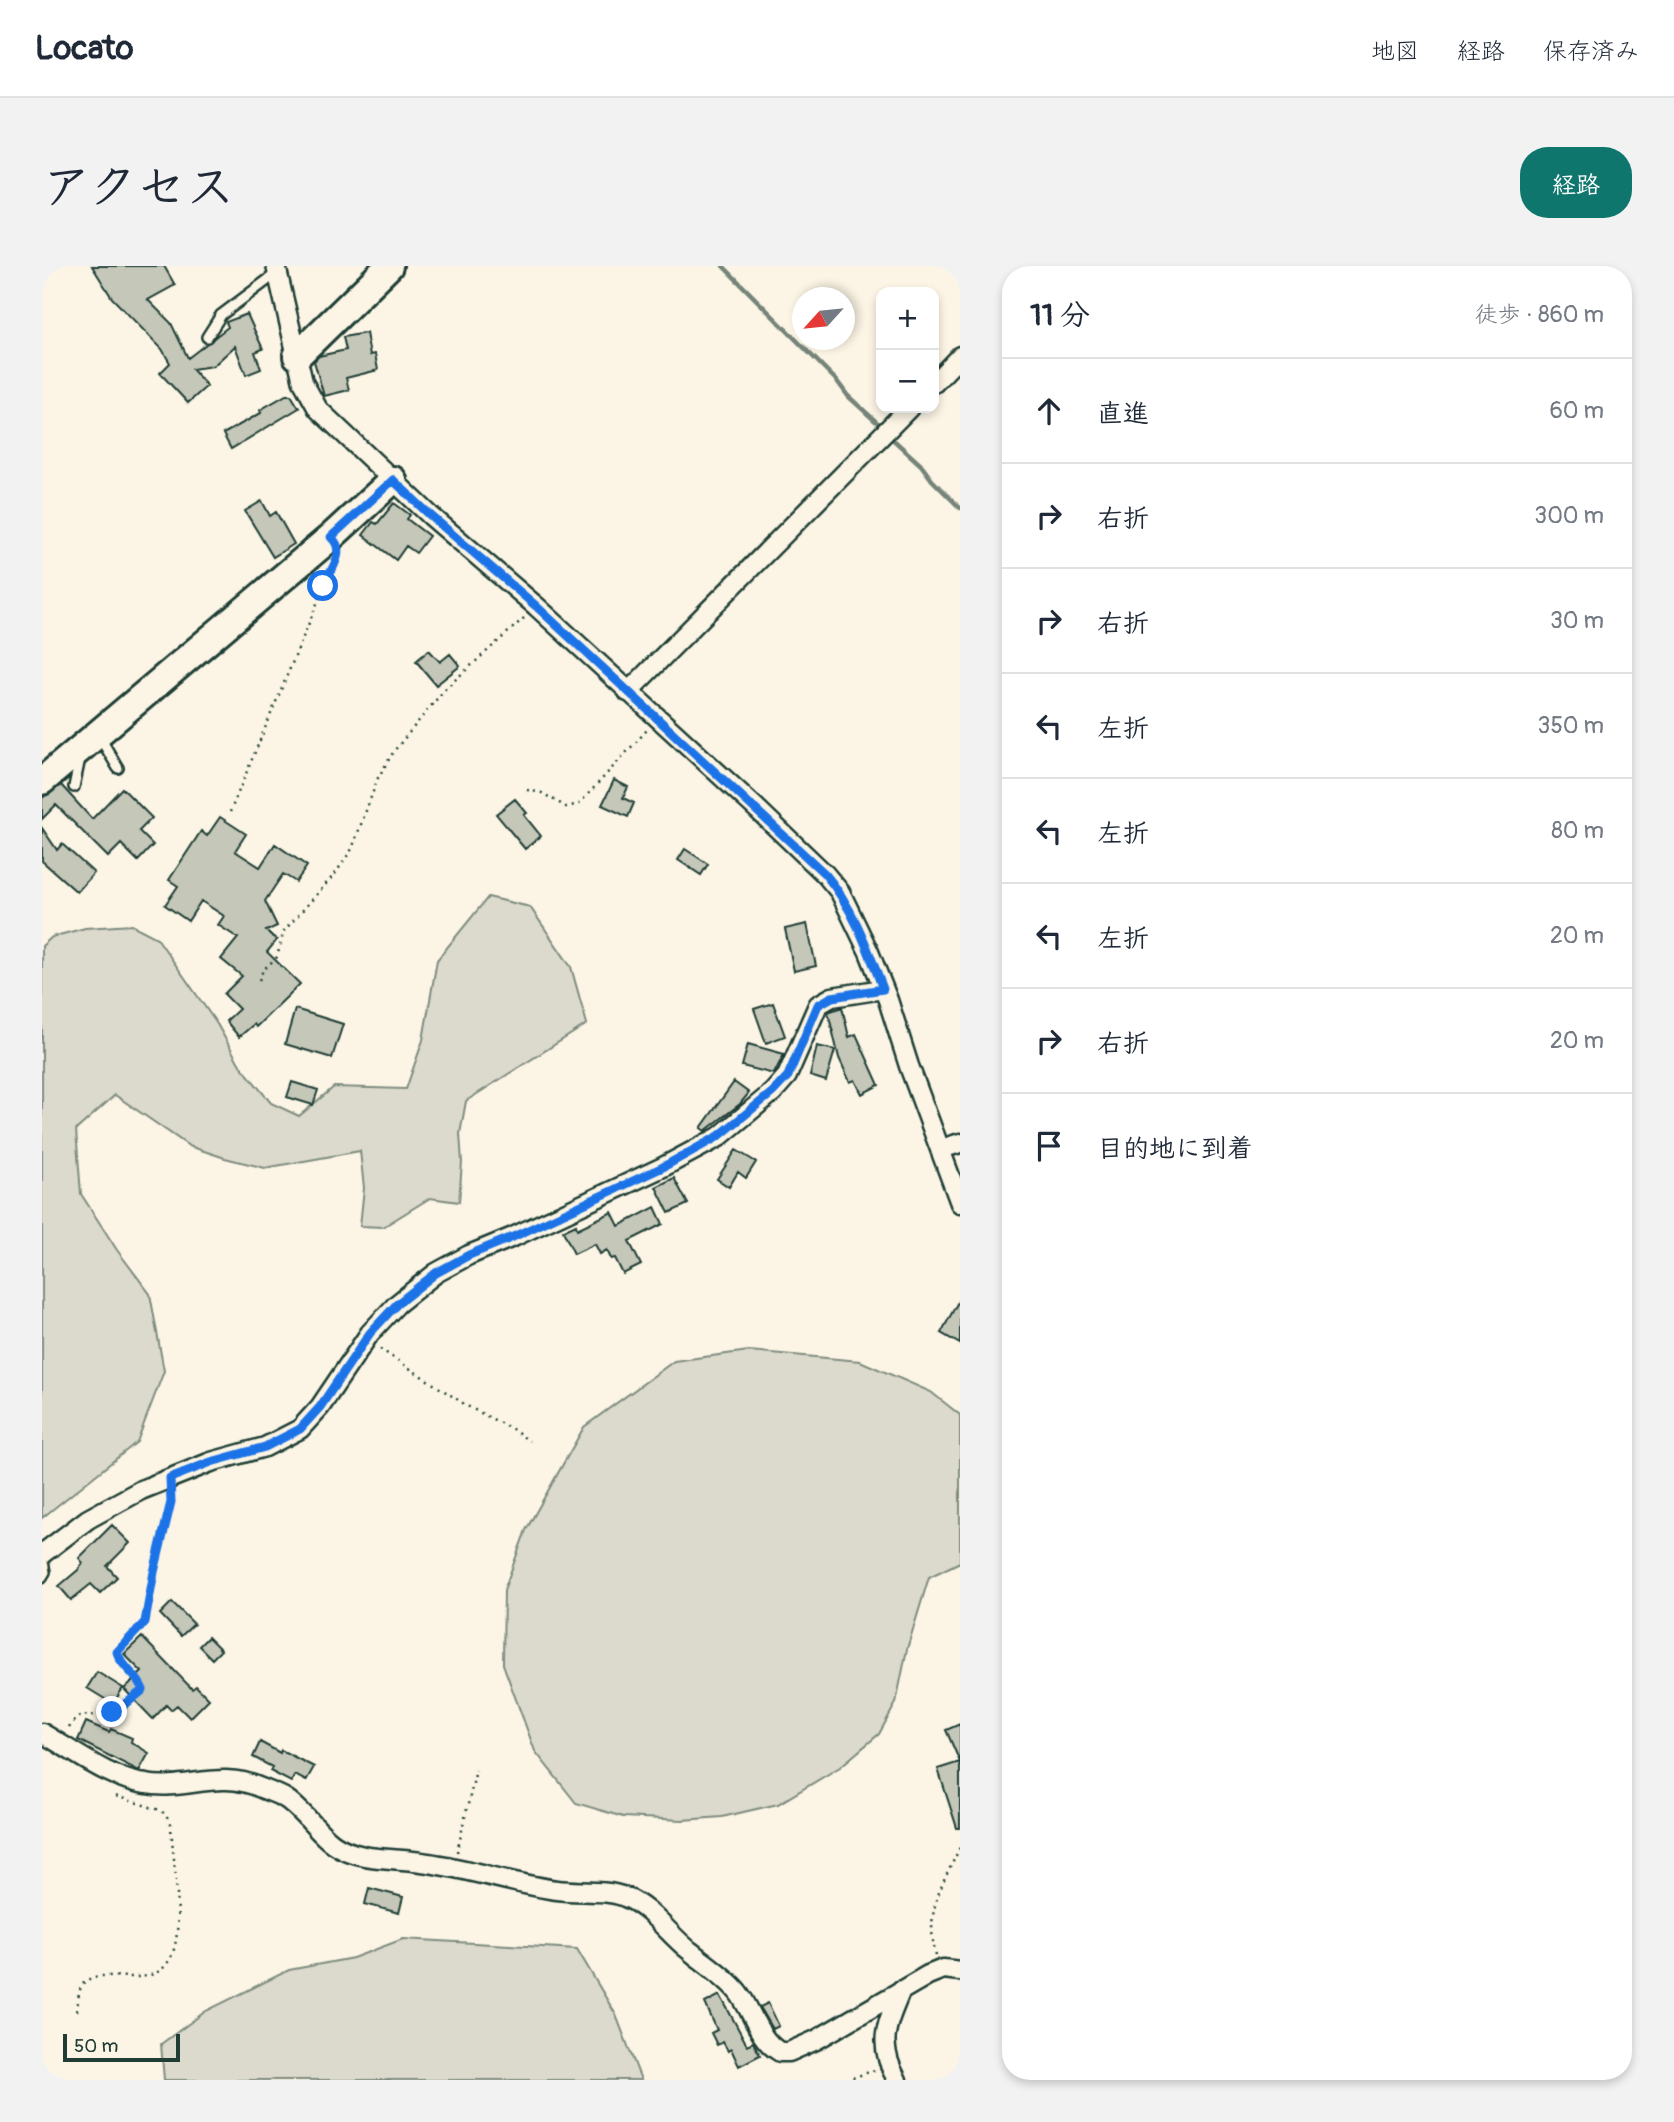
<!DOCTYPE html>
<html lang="ja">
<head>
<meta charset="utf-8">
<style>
	:root { --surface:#fff; --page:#f2f2f3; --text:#1f2937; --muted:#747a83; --line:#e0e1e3; --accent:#0f766e }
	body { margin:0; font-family:Pangolin,"Klee One",sans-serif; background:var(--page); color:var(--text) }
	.controls { position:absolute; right:21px; top:21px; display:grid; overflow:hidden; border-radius:14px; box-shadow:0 4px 10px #0003 }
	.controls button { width:63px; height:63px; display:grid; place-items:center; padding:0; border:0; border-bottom:2px solid var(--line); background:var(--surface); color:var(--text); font:35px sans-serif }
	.compass { position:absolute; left:750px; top:21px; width:63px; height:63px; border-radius:50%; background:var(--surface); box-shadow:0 4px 10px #0003; rotate:243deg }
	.scale { position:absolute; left:21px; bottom:18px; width:117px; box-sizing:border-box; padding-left:7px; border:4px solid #1f3d34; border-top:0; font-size:19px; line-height:24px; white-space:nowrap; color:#1f3d34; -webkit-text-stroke:5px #fcf5e5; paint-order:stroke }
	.stop { position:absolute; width:21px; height:21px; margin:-16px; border:5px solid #1a73e8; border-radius:50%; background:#fff }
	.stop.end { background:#1a73e8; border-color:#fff; box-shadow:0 2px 7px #0008 }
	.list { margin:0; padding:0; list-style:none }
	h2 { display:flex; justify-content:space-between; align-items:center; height:91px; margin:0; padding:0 28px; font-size:30px }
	h2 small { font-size:23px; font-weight:400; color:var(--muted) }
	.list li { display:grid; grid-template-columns:46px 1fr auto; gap:21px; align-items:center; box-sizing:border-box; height:105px; padding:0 28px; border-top:2px solid var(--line) }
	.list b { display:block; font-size:26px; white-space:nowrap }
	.list em { font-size:23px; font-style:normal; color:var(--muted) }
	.icon { flex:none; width:38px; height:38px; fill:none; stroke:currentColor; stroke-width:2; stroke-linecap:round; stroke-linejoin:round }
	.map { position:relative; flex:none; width:918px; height:1814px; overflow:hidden; border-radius:28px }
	header { display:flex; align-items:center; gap:42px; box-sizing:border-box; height:98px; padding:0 35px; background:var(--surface); border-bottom:2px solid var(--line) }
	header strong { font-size:33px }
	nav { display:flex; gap:38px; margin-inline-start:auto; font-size:24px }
	.intro { display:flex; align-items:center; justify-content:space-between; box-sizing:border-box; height:168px; padding:0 42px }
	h1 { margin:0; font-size:49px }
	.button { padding:18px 32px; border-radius:28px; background:var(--accent); color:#fff; font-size:24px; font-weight:700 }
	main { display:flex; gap:42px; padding:0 42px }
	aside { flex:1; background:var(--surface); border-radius:28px; box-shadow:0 4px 10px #0003 }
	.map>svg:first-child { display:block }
	.green { fill:#dcdacc; stroke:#7e8c80; stroke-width:2 }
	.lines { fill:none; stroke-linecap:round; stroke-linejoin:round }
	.stream { stroke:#758479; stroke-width:4.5 }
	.building { fill:#c5c7b9; stroke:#1f3d34; stroke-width:2 }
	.lane-casing { stroke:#1f3d34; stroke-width:14 }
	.street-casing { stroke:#1f3d34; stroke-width:23 }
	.secondary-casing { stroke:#1f3d34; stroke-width:32 }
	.path { stroke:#1f3d34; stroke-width:2.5; stroke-dasharray:2 5; stroke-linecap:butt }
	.lane { stroke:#fcf5e5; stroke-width:9 }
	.street { stroke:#fcf5e5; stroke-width:18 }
	.secondary { stroke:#fcf5e5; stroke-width:26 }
	.route { stroke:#1a73e8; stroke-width:9 }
</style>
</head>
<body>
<header>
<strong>Locato</strong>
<nav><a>地図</a><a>経路</a><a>保存済み</a></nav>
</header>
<div class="intro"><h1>アクセス</h1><a class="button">経路</a></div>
<main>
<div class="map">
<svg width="918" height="1814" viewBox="0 0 918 1814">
	<rect width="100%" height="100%" fill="#fcf5e5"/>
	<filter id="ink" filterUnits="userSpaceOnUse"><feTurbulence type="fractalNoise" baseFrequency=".0143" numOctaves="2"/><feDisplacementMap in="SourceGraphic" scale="14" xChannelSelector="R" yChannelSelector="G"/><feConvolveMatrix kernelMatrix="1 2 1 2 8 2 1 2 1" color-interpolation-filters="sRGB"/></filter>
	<g filter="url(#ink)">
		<path class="green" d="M446,631L488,641L529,701L545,758L424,835L418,868L420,896L417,936L388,932L341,961L318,960L322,922L318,885L223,902L183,892L147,880L73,829L34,864L39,928L75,984L108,1028L122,1105L95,1176L0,1252V680L10,671L43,662L90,659L115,672L175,758L198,799L229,837L257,850L292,821L364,823L381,774L395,694Z
			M707,1085L818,1095L889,1126L918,1149V1296L887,1311L865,1383L854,1437L837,1468L798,1501L736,1538L680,1551L640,1554L581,1551L534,1537L493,1485L461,1398L462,1324L484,1264L542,1161L632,1095Z
			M361,1673L535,1683L574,1749L599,1814H122L119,1778L164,1745L247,1704L311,1692Z"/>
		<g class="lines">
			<path class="stream" d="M681,0L795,115L806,130L840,161
				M845,168L879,199L890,214L918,242"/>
		</g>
		<path class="building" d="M50,0H122L133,19L106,34L129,57L146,92L186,61L184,56L205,48L221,83L213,86L219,103L204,109L193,80L171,100L150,103L165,120L146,137L118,107L128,97L120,83L70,32Z
			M324,67L328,89L333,88L336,104L304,112L307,124L282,130L272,95L277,90L304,84L301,71Z
			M244,129H249L257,142L189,183L181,168L219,147L218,144Z
			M220,235L228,250L234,246L252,278L231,291L203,245Z
			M352,237L368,249L365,253L387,270L374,287L364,280L354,294L321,269L331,256L335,258Z
			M387,384L398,396L408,388L418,400L394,419L374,395Z
			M572,514L586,521L581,532L592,537L586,551L560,539Z
			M19,519L50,553L80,522L110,552L97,565L111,579L96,595L79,578L66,591L14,539L0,553V532Z
			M473,533L485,547L482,549L499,570L483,583L454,548Z
			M178,551L204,568L193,585L218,601L233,578L265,600L254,616L241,608L223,635L235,660L224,665L235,674L225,686L258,718L214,761L212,758L197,771L184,755L197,743L182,728L200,710L179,693L196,672L176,659L182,650L159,635L146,655L123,639L136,620L127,614L159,565L165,570Z
			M0,562L15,584L20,578L52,607L35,626L0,595Z
			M643,583L666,598L659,609L636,594Z
			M765,658L774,700L752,705L743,663Z
			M731,737L743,770L724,777L712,743Z
			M800,741L807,771L814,768L837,819L820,828L813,814L808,816L797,792L786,746Z
			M253,743L301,758L290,792L243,778Z
			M706,778L742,788L732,808L700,800Z
			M775,780L793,784L784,815L768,810Z
			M250,816L276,824L271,839L245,831Z
			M692,816L707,827L698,838L663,865L659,862Z
			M694,884L714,896L704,912L696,906L687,921L675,913Z
			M632,912L646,938L627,947L614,921Z
			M613,941L621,958L587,975L599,999L581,1008L573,992L569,993L565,984L558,988L553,978L532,988L521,965L534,959L535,963L570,946L577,960Z
			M918,1032V1078L899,1067Z
			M70,1259L88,1277L65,1300L75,1311L58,1327L49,1318L29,1334L17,1320L36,1304L41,1297L37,1292Z
			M130,1336L152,1358L139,1370L118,1348Z
			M100,1371L150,1423L154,1420L167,1433L148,1452L135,1439L129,1444L124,1439L111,1453L82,1423L100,1406L82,1388Z
			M166,1371L179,1384L170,1393L157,1380Z
			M55,1406L81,1422L71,1438L45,1422Z
			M44,1456L67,1466L69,1463L90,1472L89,1476L107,1487L97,1505L36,1474Z
			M918,1458V1562H915L896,1503L918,1496L904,1464Z
			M218,1476L238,1487L239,1484L272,1501L264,1515L253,1509L249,1516L228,1505L230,1501L211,1491Z
			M327,1622L361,1631L357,1647L323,1638Z
			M678,1729L705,1779L711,1776L718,1789L697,1800L689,1783L686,1785L681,1776L675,1779L669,1767L675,1764L663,1737Z
			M726,1737L737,1760L731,1763L718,1741Z"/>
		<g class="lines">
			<g class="lane-casing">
				<path id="lane" d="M165,71L179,49L235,7
					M57,470L76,502
					M32,521L38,492
					M0,1291L3,1306L0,1311"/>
			</g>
			<g class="street-casing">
				<path id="street" d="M234,0L261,116L276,143L389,250L494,340L713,541L783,608L798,626L827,686L846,734L867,800L918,937
					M892,117L918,90
					M586,426L867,142
					M899,883L918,877
					M0,1288L46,1253L99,1224L169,1196L223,1181L258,1163L278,1141L328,1067L355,1038L394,1007L427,989L471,971L621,901L677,871L731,826L745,810L776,739L790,731L841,723
					M0,1467C32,1485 67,1513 104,1518C144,1525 177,1503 219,1522C228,1526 240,1529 247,1535C277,1559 281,1582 322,1590C343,1594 365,1593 386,1597C429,1603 471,1618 515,1624C537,1627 562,1623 583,1631C610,1642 626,1668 648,1685C665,1699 683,1710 696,1726C711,1745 716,1774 738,1786H747L774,1774L886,1709L901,1703L918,1705
					M855,1814C835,1778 844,1760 859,1724"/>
			</g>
			<g class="secondary-casing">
				<path id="secondary" d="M255,90L347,0
					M0,515L289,271L351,214"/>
			</g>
			<path class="path" d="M485,524L500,527L524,541L537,538L605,464
				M188,546L292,297
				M217,714L221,704L235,691L242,665L293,608L310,583L336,512L352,485L403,423L482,352
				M338,1083L427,1141L472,1164L487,1175
				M27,1462C39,1441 49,1454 67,1447C80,1442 91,1434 101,1425C96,1409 79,1401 75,1386L103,1356L129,1231
				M415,1586L434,1504
				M894,1690C882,1645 900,1620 918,1581
				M35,1745C36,1737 36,1724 41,1718C59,1696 110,1730 129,1691C143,1663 131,1593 129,1561L124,1549L118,1544L73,1530L72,1527
				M804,1814L833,1804"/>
			<use href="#lane" class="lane"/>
			<use href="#street" class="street"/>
			<use href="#secondary" class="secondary"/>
		</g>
	</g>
	<g class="lines" filter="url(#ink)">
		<path class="route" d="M70,1446L80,1441L101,1424C96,1409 79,1401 75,1386L103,1356L112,1306L129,1236L128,1212L169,1196L223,1181L258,1163L278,1141L328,1067L355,1038L394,1007L427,989L471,971L621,901L677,870L731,826L746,810L776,739L790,731L841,723C826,683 811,641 783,608L494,340L389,250L351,214L289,271C305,285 289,304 281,320"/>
	</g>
</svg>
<div class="controls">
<button>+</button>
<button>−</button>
</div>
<svg class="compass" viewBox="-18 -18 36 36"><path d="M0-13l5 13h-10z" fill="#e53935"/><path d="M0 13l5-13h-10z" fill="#747a83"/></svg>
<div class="scale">50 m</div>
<div class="stop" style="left:281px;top:320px"></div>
<div class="stop end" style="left:70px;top:1446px"></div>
</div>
<aside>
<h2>11 分<small>徒歩 · 860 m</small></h2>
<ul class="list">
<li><svg class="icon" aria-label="ahead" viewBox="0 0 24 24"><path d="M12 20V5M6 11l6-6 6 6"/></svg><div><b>直進</b></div><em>60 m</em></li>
<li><svg class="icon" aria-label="right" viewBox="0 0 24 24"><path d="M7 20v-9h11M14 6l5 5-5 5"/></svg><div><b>右折</b></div><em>300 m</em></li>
<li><svg class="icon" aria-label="right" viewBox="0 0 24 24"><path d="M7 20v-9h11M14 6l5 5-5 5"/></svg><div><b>右折</b></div><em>30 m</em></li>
<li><svg class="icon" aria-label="left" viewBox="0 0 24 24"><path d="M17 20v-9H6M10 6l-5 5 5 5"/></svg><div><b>左折</b></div><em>350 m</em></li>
<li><svg class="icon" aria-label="left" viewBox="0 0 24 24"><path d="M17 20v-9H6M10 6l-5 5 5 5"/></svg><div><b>左折</b></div><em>80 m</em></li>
<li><svg class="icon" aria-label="left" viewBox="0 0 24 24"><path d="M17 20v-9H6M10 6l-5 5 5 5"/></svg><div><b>左折</b></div><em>20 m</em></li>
<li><svg class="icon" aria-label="right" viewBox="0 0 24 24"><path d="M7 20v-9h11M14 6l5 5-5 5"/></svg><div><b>右折</b></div><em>20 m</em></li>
<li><svg class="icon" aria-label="arrive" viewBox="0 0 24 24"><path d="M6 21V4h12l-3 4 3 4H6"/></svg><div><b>目的地に到着</b></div></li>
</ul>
</aside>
</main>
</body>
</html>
